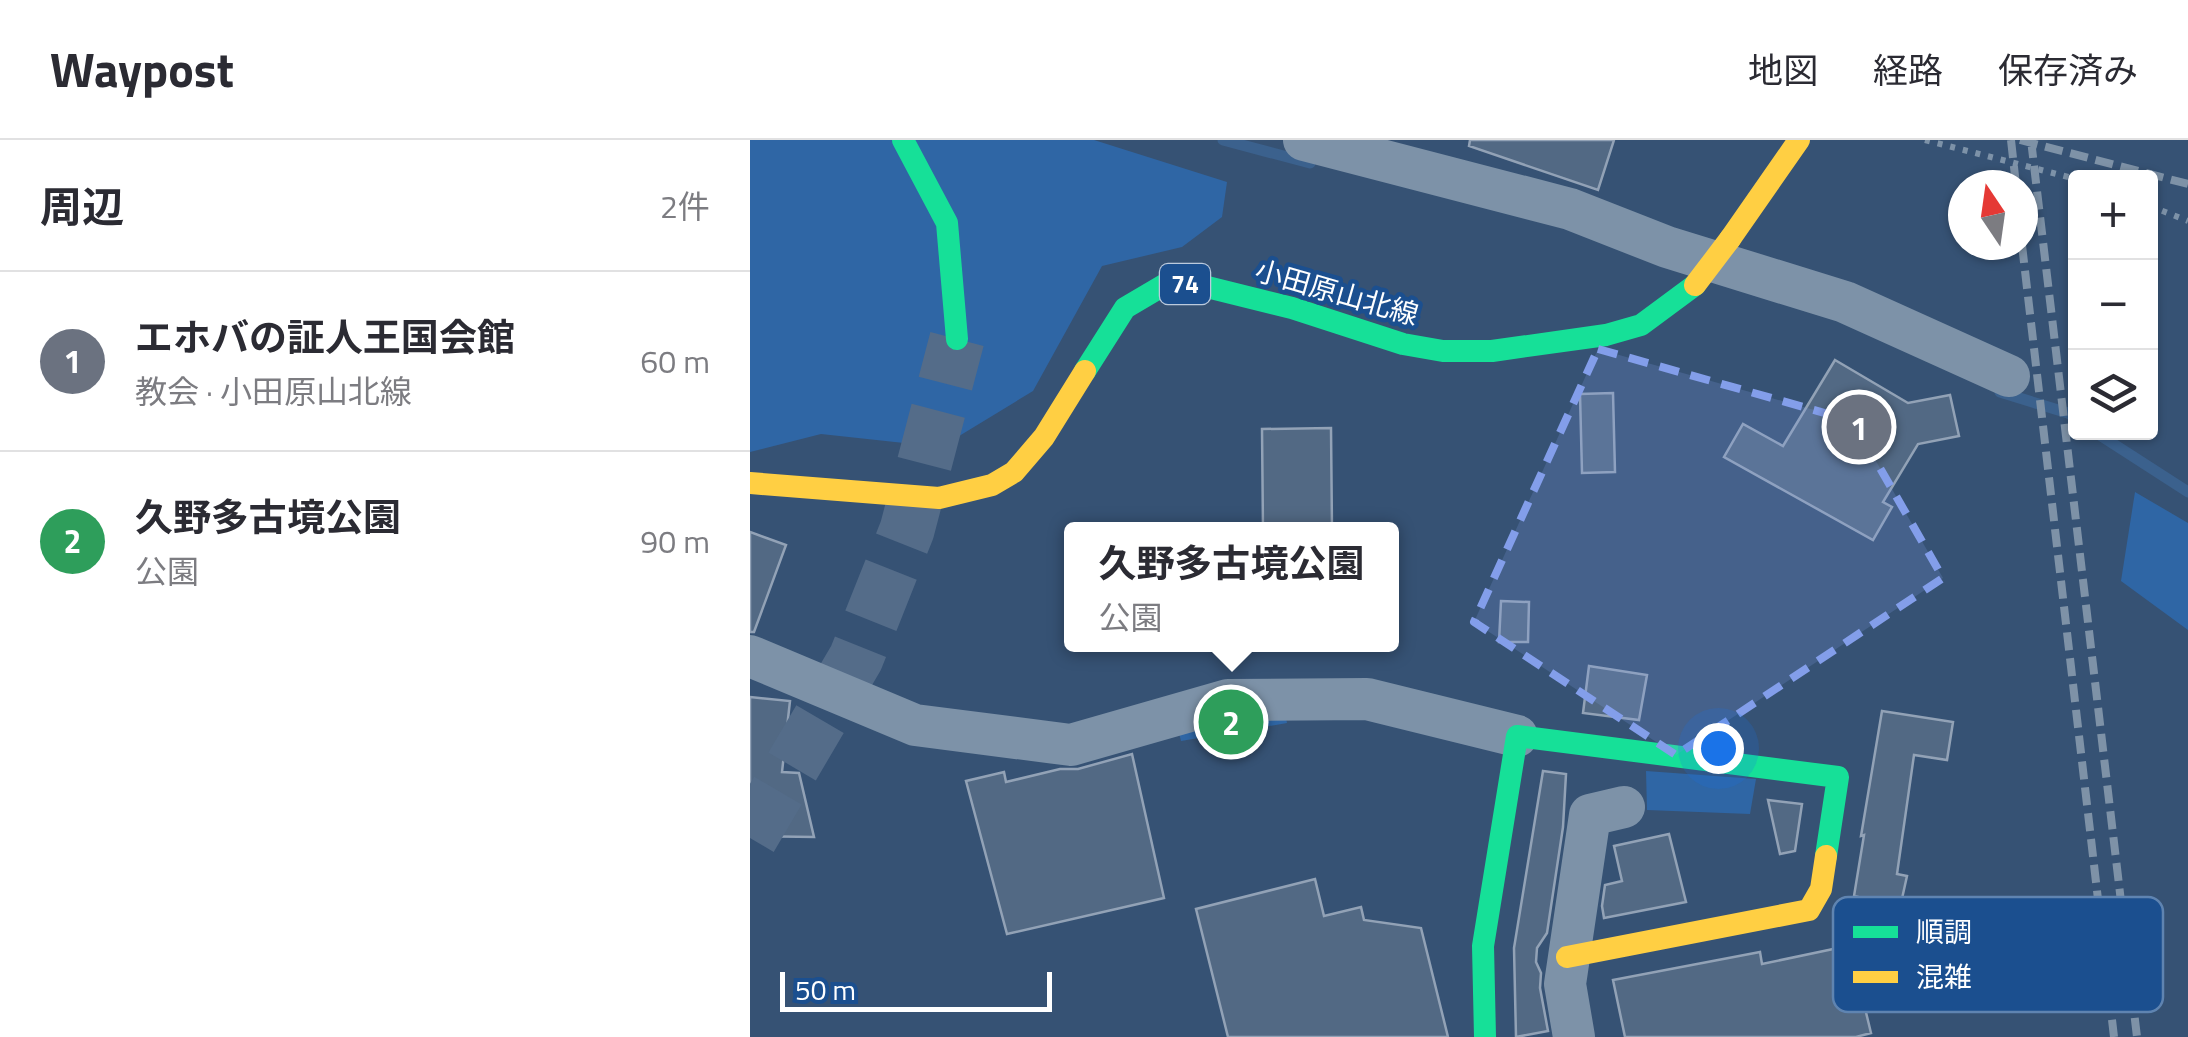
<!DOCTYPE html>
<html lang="ja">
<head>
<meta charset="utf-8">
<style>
	:root { --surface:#fff; --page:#f2f2f3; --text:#2b2b33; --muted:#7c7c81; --line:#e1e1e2; --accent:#6b6f79 }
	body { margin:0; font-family:"Titillium Web","Noto Sans JP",sans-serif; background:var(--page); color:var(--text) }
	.controls { position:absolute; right:30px; top:30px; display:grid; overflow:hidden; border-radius:10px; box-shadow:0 2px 8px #0004 }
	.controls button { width:90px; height:90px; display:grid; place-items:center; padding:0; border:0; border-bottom:2px solid var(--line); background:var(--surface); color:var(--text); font:50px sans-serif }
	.compass { position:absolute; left:1198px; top:30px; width:90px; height:90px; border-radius:50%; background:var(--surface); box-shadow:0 2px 8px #0004; rotate:347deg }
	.scale { position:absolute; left:30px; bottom:25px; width:272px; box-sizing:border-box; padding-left:10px; border:5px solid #fff; border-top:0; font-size:28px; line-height:35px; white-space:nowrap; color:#fff; -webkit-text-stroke:8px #1b4f8f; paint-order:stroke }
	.you { position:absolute; left:968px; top:608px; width:35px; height:35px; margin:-25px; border:8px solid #fff; border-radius:50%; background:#1a73e8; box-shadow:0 0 0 15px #1a73e833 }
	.badge { display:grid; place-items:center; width:65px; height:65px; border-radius:50%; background:var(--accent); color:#fff; font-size:32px; font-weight:700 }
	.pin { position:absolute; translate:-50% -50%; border:5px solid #fff; box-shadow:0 2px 10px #0006 }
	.popup { position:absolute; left:314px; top:382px; width:335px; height:130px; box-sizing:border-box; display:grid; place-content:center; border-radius:10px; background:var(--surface); filter:drop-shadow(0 2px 8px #0005); font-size:32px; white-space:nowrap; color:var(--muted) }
	.popup b { font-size:38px; color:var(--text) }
	.popup::after { content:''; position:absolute; left:50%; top:100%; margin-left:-20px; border:20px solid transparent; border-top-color:var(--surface) }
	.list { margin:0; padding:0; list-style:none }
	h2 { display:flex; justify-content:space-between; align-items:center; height:130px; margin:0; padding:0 40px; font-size:42px }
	h2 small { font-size:32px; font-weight:400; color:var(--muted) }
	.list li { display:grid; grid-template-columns:65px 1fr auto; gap:30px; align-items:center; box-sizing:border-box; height:180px; padding:0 40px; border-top:2px solid var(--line) }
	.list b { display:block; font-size:38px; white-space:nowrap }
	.list p { margin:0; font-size:32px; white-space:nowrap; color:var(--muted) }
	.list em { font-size:32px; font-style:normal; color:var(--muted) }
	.icon { flex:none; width:55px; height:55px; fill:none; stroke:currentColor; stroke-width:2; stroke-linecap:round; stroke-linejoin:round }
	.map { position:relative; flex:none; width:1438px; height:897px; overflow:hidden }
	header { display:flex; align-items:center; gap:60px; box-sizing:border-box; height:140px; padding:0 50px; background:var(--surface); border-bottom:2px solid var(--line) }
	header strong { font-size:48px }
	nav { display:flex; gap:55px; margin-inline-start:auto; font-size:35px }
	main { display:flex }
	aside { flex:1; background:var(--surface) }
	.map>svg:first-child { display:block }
	.green { fill:#2f66a5 }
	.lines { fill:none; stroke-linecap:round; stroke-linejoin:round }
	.stream { stroke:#3b618d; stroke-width:11 }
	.building { fill:#526984; stroke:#92a2b6; stroke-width:2.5 }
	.secondary-tunnel { stroke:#546c89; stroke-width:55; stroke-dasharray:55 28; stroke-linecap:butt }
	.path { stroke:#7d92a8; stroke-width:6; stroke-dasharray:5 8; stroke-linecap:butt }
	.street { stroke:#7d92a8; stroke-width:42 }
	.fast { stroke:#16e098; stroke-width:22 }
	.slow { stroke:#ffcf43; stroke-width:22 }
	.rail { stroke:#7e92a7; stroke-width:8; stroke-dasharray:18 8; stroke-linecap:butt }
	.slow-bridge { stroke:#ffcf43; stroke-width:22 }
	.marked { fill:#839eea; fill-opacity:0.2; stroke:#839eea; stroke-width:8; stroke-dasharray:20 12; stroke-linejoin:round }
	.labels { text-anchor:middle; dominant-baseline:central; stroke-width:9; stroke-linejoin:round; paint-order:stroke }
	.shield { fill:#1b4f8f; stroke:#bbcadd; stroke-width:2.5 }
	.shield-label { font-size:25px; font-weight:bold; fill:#fff }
	.street-label { font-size:28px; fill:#fff; stroke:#1b4f8f }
	.key { fill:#1b4f8f; stroke:#5f84b1; stroke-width:2.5 }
	.key-label { font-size:28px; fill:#fff }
</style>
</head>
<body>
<header>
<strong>Waypost</strong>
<nav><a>地図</a><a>経路</a><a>保存済み</a></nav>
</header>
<main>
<aside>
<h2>周辺<small>2件</small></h2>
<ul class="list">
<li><span class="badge" style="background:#6b7280">1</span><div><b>エホバの証人王国会館</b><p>教会 · 小田原山北線</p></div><em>60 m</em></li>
<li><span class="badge" style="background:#2e9e5b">2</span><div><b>久野多古境公園</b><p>公園</p></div><em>90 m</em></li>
</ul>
</aside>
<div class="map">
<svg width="1438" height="897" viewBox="0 0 1438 897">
	<rect width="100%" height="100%" fill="#365274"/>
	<path class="green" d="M0,0H344L477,42L472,77L432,107L352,126L283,251L191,307L71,294L0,312Z
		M1385,352L1438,383V490L1371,441Z
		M533,563L537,583L431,601L426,581Z
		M896,631L1006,639L1000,674L897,670Z"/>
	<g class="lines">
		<path class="stream" d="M473,0L560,23
			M1250,252L1318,273L1326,278
			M1345,292L1438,352"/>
	</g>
	<path class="building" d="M720,0H864L848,50L719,6Z
		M1085,220L1158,263L1200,255L1209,296L1168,304L1133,362L1142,367L1123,400L974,317L993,284L1033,306Z
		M863,253L865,332L832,333L830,254Z
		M581,288L582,390H513L512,289Z
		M0,392L36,405L4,492H0Z
		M751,461L779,462L778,502H749Z
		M839,526L897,535L889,580L833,573Z
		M0,557L40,561L32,632L49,633L64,697L0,696Z
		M1132,571L1203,582L1197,620L1164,615L1147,734L1157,736L1134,840L1137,855L1113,860L1121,893L1106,897H875L863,840L1010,812L1012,824L1088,808L1090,816L1094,787L1099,798L1108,757L1104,756L1114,695L1111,696Z
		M382,614L414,758L257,794L216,641L254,632L256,642L310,629H328Z
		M793,631L816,634L813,687L797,793L787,808L786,822L791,833L790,848L798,891L766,897L764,808Z
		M1018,660L1052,664L1045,711L1030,714Z
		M919,694L936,762L854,778L852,766L855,745L872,741L864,706Z
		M565,739L574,776L611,767L614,780L671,788L698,897H478L446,769Z"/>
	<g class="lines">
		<path class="secondary-tunnel" d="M0,698L106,518L157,390L207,199"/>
		<path class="path" d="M1175,0L1326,39
			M1400,66L1438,81"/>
		<path class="street" d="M554,0L820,69L917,107L1095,162L1259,236
			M0,516L165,585L321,605L478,560L617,559L767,596
			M824,897L815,844L840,675L874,667"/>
		<path class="fast" d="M153,0L197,83L207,199
			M335,231L375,168L414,145L441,143L542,168L653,204L693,211H742L856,195L891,185L945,145
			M735,897L733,806L767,596L1088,637L1076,716"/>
		<path class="slow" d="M980,99L1049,0
			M0,343L189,358L242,345L264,332L294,297L335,231
			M817,817L1059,770L1071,749L1076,716"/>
		<path class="rail" d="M1261,0L1266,45
			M1270,0L1438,44
			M1281,0L1387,897
			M1272,105L1364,897"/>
		<path class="slow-bridge" d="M945,145L980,99"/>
	</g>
	<path class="marked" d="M848,209L1103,281L1193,438L926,615L724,482Z"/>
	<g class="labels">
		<rect class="shield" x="410" y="124" width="50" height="40" rx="8"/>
		<g class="shield-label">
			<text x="435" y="144">74</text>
		</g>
		<g class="street-label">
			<text transform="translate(587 152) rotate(16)">小田原山北線</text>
		</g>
	</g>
	<rect x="1083" y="757" width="330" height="115" rx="15" class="key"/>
	<rect x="1103" y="786" width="45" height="12" fill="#16e098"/>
	<rect x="1103" y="831" width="45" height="12" fill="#ffcf43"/>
	<g class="key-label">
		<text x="1166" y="802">順調</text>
		<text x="1166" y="847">混雑</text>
	</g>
</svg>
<div class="controls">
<button>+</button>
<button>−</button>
<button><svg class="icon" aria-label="layers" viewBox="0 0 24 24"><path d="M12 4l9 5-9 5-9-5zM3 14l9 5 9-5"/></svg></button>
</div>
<svg class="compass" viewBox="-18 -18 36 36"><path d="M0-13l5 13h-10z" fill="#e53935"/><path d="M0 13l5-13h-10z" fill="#7c7c81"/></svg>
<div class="scale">50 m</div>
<div class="you"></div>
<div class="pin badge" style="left:1109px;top:287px;background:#6b7280">1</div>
<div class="pin badge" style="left:481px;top:582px;background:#2e9e5b">2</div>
<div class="popup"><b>久野多古境公園</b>公園</div>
</div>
</main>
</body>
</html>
